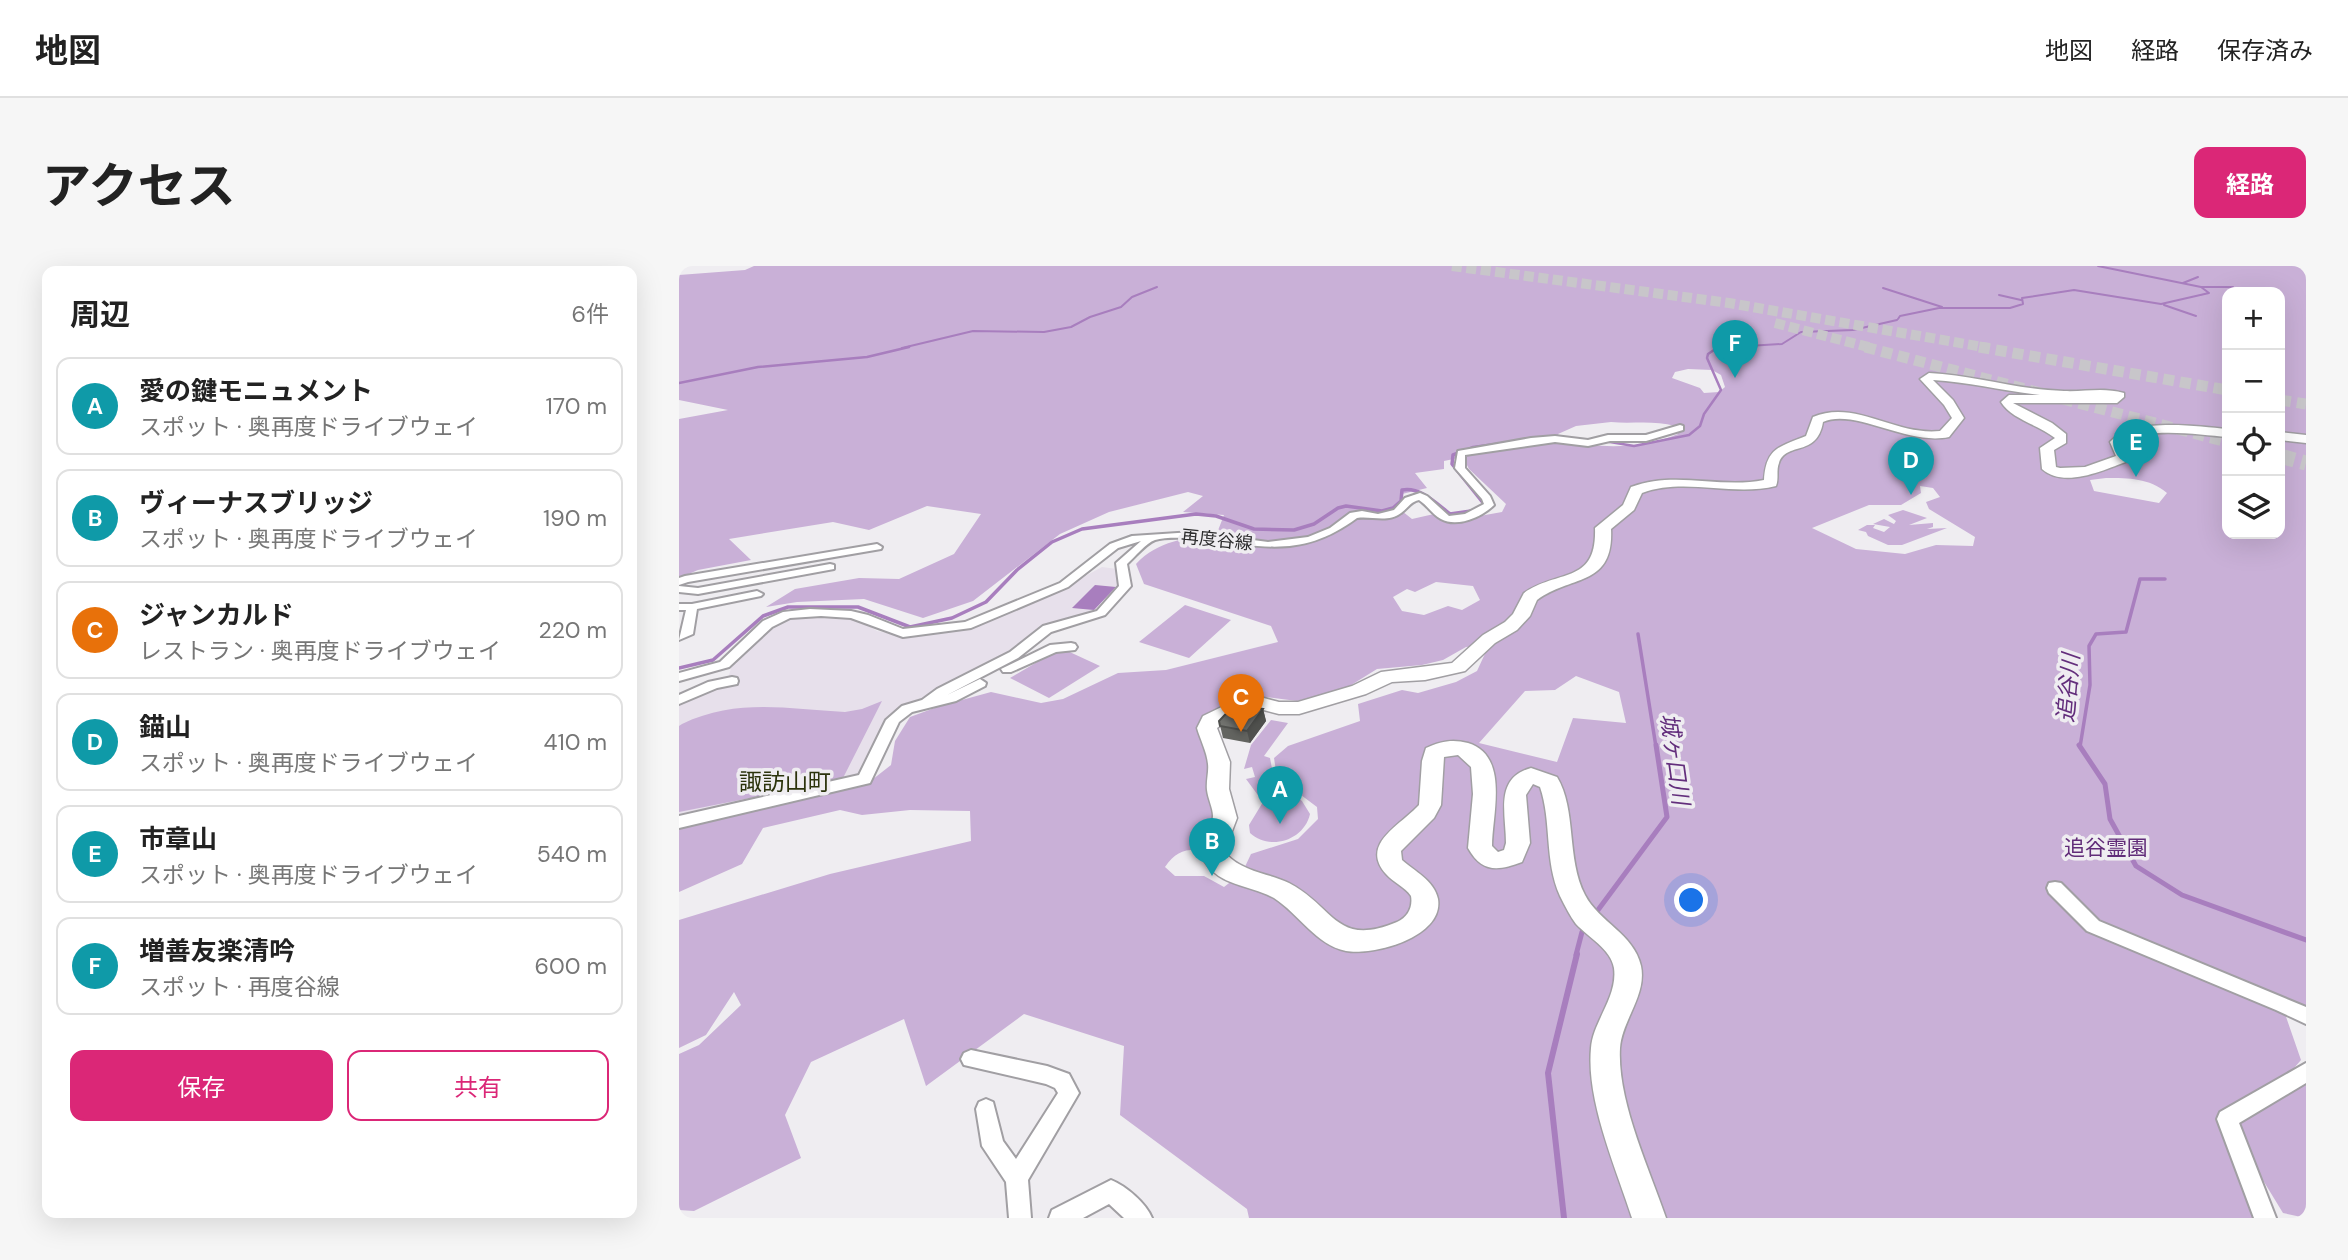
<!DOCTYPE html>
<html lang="ja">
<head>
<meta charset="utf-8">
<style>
	:root { --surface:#fff; --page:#f6f6f6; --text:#222; --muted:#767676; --line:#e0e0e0; --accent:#db2777 }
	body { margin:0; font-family:"DM Sans","Noto Sans JP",sans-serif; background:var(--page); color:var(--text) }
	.controls { position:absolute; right:21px; top:21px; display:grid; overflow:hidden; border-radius:14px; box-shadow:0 7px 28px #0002 }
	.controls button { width:63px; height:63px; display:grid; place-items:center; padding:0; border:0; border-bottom:2px solid var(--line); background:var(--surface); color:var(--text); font:35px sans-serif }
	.you { position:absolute; left:1013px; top:635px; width:24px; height:24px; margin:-18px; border:5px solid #fff; border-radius:50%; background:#1a73e8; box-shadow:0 0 0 10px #1a73e833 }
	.badge { display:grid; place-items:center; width:46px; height:46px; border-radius:50%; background:var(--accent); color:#fff; font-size:23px; font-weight:700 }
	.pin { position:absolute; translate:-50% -58px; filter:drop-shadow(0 2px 4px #0008) }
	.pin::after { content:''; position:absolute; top:37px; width:24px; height:21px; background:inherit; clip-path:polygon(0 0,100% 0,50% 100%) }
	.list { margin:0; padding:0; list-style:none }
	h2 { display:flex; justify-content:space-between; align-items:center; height:91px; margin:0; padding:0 28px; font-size:30px }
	h2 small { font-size:23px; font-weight:400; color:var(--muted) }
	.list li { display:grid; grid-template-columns:46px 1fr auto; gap:21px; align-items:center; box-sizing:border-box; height:98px; margin:0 14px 14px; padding:0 14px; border:2px solid var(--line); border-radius:14px }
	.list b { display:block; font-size:26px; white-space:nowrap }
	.list p { margin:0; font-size:23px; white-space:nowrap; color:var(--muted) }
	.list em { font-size:23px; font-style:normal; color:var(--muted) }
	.actions { display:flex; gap:14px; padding:21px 28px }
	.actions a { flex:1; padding:16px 0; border:2px solid var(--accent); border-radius:14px; text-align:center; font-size:24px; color:var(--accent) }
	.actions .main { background:var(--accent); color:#fff }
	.icon { flex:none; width:38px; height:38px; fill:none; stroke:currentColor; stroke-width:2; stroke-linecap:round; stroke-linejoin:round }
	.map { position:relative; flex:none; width:1627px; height:952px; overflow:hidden; border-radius:14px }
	header { display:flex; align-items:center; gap:42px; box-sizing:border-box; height:98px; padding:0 35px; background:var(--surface); border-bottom:2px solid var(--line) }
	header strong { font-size:33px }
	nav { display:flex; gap:38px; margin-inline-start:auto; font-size:24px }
	.intro { display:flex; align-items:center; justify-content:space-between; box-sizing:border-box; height:168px; padding:0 42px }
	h1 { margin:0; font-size:49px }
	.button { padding:18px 32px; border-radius:14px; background:var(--accent); color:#fff; font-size:24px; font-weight:700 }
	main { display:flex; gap:42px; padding:0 42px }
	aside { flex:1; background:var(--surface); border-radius:14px; box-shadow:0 7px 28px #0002 }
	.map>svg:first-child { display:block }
	.built { fill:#e7e0eb }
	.green { fill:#c9b0d7; fill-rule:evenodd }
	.water { fill:#a87ebe }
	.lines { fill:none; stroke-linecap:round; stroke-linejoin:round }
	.stream-far4 { stroke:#a87ebe; stroke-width:2 }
	.stream-far3 { stroke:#a87ebe; stroke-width:2.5 }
	.stream-far2 { stroke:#a87ebe; stroke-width:3.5 }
	.stream-far1 { stroke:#a87ebe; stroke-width:5 }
	.stream { stroke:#a87ebe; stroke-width:6 }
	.secondary-tunnel-far2 { stroke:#c8c6ca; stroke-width:10; stroke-dasharray:10 4.5; stroke-linecap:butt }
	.secondary-tunnel-far1 { stroke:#c8c6ca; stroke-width:11; stroke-dasharray:11 6; stroke-linecap:butt }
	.secondary-tunnel { stroke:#c8c6ca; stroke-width:15; stroke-dasharray:15 7; stroke-linecap:butt }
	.street-casing { stroke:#a19fa3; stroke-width:4 }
	.secondary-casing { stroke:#a19fa3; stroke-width:3 }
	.street { fill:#fff; fill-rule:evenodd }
	.secondary { fill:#fff; fill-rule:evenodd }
	.wall { fill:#636460 }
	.shaded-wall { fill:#50514e }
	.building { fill:#737470; stroke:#50514e; stroke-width:2 }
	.labels { text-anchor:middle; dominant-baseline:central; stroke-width:7; stroke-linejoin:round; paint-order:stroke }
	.far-street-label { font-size:18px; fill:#2c2c2d; stroke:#efedf1 }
	.park-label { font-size:21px; fill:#612c79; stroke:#efedf1 }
	.water-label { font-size:23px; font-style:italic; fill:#632e7c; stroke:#efedf1 }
	.neighbourhood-label { font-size:23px; fill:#2b330c; stroke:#efedf1 }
</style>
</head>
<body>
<header>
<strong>地図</strong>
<nav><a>地図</a><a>経路</a><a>保存済み</a></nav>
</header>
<div class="intro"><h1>アクセス</h1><a class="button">経路</a></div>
<main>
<aside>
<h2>周辺<small>6件</small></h2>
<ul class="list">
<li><span class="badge" style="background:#0f9aa8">A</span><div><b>愛の鍵モニュメント</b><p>スポット · 奥再度ドライブウェイ</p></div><em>170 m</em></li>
<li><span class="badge" style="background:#0f9aa8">B</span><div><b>ヴィーナスブリッジ</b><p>スポット · 奥再度ドライブウェイ</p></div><em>190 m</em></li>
<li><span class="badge" style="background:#e8710a">C</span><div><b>ジャンカルド</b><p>レストラン · 奥再度ドライブウェイ</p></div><em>220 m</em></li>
<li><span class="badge" style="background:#0f9aa8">D</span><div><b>錨山</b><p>スポット · 奥再度ドライブウェイ</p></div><em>410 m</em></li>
<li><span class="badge" style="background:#0f9aa8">E</span><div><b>市章山</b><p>スポット · 奥再度ドライブウェイ</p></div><em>540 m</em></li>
<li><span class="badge" style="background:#0f9aa8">F</span><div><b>増善友楽清吟</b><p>スポット · 再度谷線</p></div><em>600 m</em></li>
</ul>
<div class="actions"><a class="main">保存</a><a>共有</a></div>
</aside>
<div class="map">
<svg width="1627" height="952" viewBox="0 0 1627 952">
	<rect width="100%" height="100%" fill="#efedf1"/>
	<path class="built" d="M423,301L438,303L440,321L418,346L382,355L332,388L242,434L224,438L211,451L179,512L0,552V438L47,419L53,399L96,356L109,352H168L180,354L198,365L218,369L266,366L312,353L371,329Z"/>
	<path class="green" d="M75,0H1627V751L1605,745L1622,794L1595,825L1627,805V952L1604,947L1557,870L1593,952H570L568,943L441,849L445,780L345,748L247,820L225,753L132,796L106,849L122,892L15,945L0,944V788L20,779L62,739L55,726L27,769L0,782V654L151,608L292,575L291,545L231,544L183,549L161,544L84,562L63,598L0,626V562L189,517L212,499L216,475L231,451L261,440L312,426L362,437L384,433L439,407L487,404L599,376L592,360L465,318L457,298C479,274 507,273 538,267L545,249L504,246L524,230L509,226L430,246L381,268L294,335L244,352L185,333L118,336L87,341L116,323L180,312L220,313L275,288L302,248L248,240L190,264L154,256L50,273L72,294L19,304L0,312V153L49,144L0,134V9L66,4ZM1548,26H1601V268H1548ZM1009,103L1033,104L1042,109L1046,121L1040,126L1025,127L1021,122L993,112L996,106ZM932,156C953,158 976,154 996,160L999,168C963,183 921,183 883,174L879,168L897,160ZM784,191L790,203L827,238L823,246L767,256L755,248L733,253L718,241L723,228L748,222L736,207L765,203V195ZM1427,212C1450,212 1470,212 1488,227L1480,237L1415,225L1411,214ZM1241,220L1254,222L1261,231L1247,236L1250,243L1296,271L1294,280L1257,279L1226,288L1177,283L1133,262L1190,239H1222L1242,227ZM757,316L794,320L801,334L783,344L769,340L745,349L723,345L714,331L728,323L736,326ZM810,379L798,405L777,416L739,427L723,424L679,438L681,455L609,480L595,492L598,511L638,541L639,553L619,573L572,588L563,607L545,621L525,610H496L486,601C498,583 510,582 530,585L538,554L528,526L529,499L522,457L540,444L565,433L587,431L618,435L669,421L698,403L743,399L764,394L787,381ZM897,410L940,426L947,457L894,452L878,496L800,477L846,425L876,424Z
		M1224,244L1248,252L1230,259L1254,257V261L1248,263L1268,262L1223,279H1209L1189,270L1187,266L1179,264L1188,259H1196L1194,262L1205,266L1211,261L1194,258L1205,253L1215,258L1217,255L1209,249Z
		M506,339L552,354L510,392L460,376Z
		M382,382L421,400L370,432L331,412Z
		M203,435L163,514L0,546V460L3,458C58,432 107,443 166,446L183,443Z
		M592,454L609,457L585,490L591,492L595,513L623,535L631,548C625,575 590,585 571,567L570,559L584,536L567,513L576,511L573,501L565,503L572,479Z"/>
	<path class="water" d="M416,319L437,321L415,344L393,342Z"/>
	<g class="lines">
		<path class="stream-far4" d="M1504,17L1519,11
			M1522,21H1554
			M1204,22L1263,41
			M1320,29L1342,34
			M1485,39L1517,50
			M1219,53L1221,50L1260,42H1331L1344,38L1343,32L1395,24L1482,38L1530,27L1522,21L1419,0
			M223,82L294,65L365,66L392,61L411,51L442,41L453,31L478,21
			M1037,82L1103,78L1122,66L1174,64L1218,54"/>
		<path class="stream-far3" d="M0,117L79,101L188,91L230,81
			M925,175L955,180L1010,169L1021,160L1025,148L1042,124L1028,92L1029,88L1038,82L1059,81
			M783,186L794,181L867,171"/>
		<path class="stream-far2" d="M787,184L774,189L773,198L805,238L803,241
			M959,368L977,481
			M0,402L34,394L84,350L109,341H179L231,361L273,352L307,336L338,304L373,276L403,263L517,248L537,250L575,263L615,264L635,258L659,242L667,240L703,245L714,242L722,235L723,224C741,220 758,238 771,248L792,245
			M1401,481L1411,419L1410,380L1417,368L1447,366L1461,313H1486"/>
		<path class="stream-far1" d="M1400,479L1426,518L1431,553L1457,600L1503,629L1627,674
			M919,644L988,551L977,479
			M897,689L903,666"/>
		<path class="stream" d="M885,952L869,807L898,688"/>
		<path class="secondary-tunnel-far2" d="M773,0L1050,37L1310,82
			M1096,57L1193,82"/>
		<path class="secondary-tunnel-far1" d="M1186,81L1548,176
			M1300,81L1548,124
			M1601,134L1627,138"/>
		<path class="secondary-tunnel" d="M1601,190L1627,197"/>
		<g class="street-casing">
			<path id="street" d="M1001,159L1004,160V164L967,175H931L909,180L876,176L786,189V202L811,230L815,239C803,251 778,262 762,253C753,248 748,239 740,234C731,236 729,242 722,247C709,257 693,250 678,252C627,290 589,282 530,274C516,272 489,270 476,274C467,277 456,291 448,298L452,320L426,349L372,366L339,392L268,429L301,413L307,417L306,420L277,435L233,446L220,456L191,517L0,562V550L180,509L207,454L223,440L243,434L258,423L331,386L364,360L418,345L440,320L437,297L462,275L439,282L389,321L292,362L224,371L172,352L142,350L111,352L93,361L50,401L0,415V407L41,396L84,355L104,346L131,343L172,345L189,349L224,363L286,356L381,317L431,278L453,270L514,266L589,276L629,271L651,262L671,247L683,245L699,248L715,244L726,232L741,227L748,230L770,250L786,248L805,238L803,233L776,202L779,185L852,172L876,170L909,174L929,169H967Z
				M198,278L203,281L202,283L9,316L0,319V312L6,310Z
				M151,298L155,299V303L19,328L0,326V320L19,322Z
				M78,325L84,328L82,330L18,343L14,368L0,374L7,344H0V338H13Z
				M392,377L396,378L398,381L396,384L377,386L332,406H324L322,403L371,379Z
				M53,411L58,412L59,415L58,418L38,422L0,438V429L29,416Z
				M1376,616L1382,617L1420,655L1627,741V758L1597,744L1408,665L1370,627L1368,622L1370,617Z
				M292,784L368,800L390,808L400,827L349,914L352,952H330L327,916L303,880L297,843L300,836L307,833L314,836L324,875L337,893L379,827L376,822L367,818L285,799L282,793L285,787Z
				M1627,797V817L1560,857L1597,952H1575L1538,853L1541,846Z
				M432,914C447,920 467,937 473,952H445L430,938L404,952H370L373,944Z"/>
		</g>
		<g class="secondary-casing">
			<path id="secondary" d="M1250,107C1296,109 1339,124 1385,125C1406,126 1424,121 1445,127V131L1438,137H1334L1373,157L1387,168V177L1375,184L1377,201L1381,202L1406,201L1437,190L1431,176C1453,151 1517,160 1548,163V171C1521,169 1466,160 1444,177L1451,192L1449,195C1425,204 1385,223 1363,203L1361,182L1376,172C1360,159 1332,153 1322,136L1330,129H1361C1325,125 1290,116 1254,114L1274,134L1285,152L1270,171C1228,180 1176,142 1144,156C1138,192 1107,175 1100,197C1097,204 1100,213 1097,220C1053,231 1006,211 963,227L955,244L932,263C935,321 892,309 858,334L851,350L838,364L816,377L786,405L746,414L713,416L687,428L620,448H600L581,443L560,446L538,462L551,496L550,523L558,552L547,581V588C564,606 589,607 610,617C655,640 656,682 718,656C729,651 734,641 732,630C726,621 715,617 707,608C680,578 722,559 740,539L743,495L747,482C762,475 774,473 789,477C831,490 813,549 813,580L819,586L825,584L827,577C827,548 815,512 852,502L878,511C898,544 887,592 906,629C920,656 955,668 962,700C968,729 943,754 941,782C938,835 970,902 987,952H953C937,902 907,835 912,782C914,755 939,731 935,702C932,683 909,671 897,658C891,650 886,640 881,630C865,594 873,556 861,521L854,518L847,529L851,577L843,596C819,605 803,607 789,582L794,528L792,501L779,489L765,491L762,539L755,552L722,585L723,594C735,605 755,614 759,633C765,671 695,690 667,685C637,679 620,648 595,632C571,619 541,620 526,596C516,580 534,565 534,550C534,542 529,533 528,524C527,515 530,506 529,498C528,486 521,473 518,462L524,450L555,435L581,431L600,436H619L673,420L702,406L773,397L804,369L826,356L834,348L845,327C879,303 918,319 916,262L944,239L952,221C997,204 1040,223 1085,214C1087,182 1100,181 1127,170L1134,151C1176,133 1217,170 1261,165L1273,152L1265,139L1241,113Z
				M1601,166L1627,169V177L1601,174Z"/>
		</g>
		<use href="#street" class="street"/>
		<use href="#secondary" class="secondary"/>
	</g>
	<path class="wall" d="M584,443L587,455L571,477L544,472L540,455Z"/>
	<path class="shaded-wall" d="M584,443L587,455L571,477L568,465Z"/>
	<path class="building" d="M556,438L584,443L568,465L541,460L540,455Z"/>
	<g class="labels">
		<g class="far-street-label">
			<text transform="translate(538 274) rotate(6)">再度谷線</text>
		</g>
		<g class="park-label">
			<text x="1427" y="582">追谷霊園</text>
		</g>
		<g class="water-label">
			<text transform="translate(1389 422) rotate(-85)">追谷川</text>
			<text transform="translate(996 493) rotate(82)">城ヶ口川</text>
		</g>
		<g class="neighbourhood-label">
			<text x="106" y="516">諏訪山町</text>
		</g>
	</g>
</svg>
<div class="controls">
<button>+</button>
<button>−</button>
<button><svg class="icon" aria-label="locate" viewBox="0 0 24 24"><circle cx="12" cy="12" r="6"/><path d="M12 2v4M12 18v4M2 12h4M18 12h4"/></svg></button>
<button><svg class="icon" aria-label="layers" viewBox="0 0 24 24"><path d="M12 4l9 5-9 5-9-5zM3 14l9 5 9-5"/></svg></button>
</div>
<div class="you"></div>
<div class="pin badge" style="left:601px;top:558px;background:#0f9aa8">A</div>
<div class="pin badge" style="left:533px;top:610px;background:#0f9aa8">B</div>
<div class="pin badge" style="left:562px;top:466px;background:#e8710a">C</div>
<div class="pin badge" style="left:1232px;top:229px;background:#0f9aa8">D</div>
<div class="pin badge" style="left:1457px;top:211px;background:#0f9aa8">E</div>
<div class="pin badge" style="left:1056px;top:112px;background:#0f9aa8">F</div>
</div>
</main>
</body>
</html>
